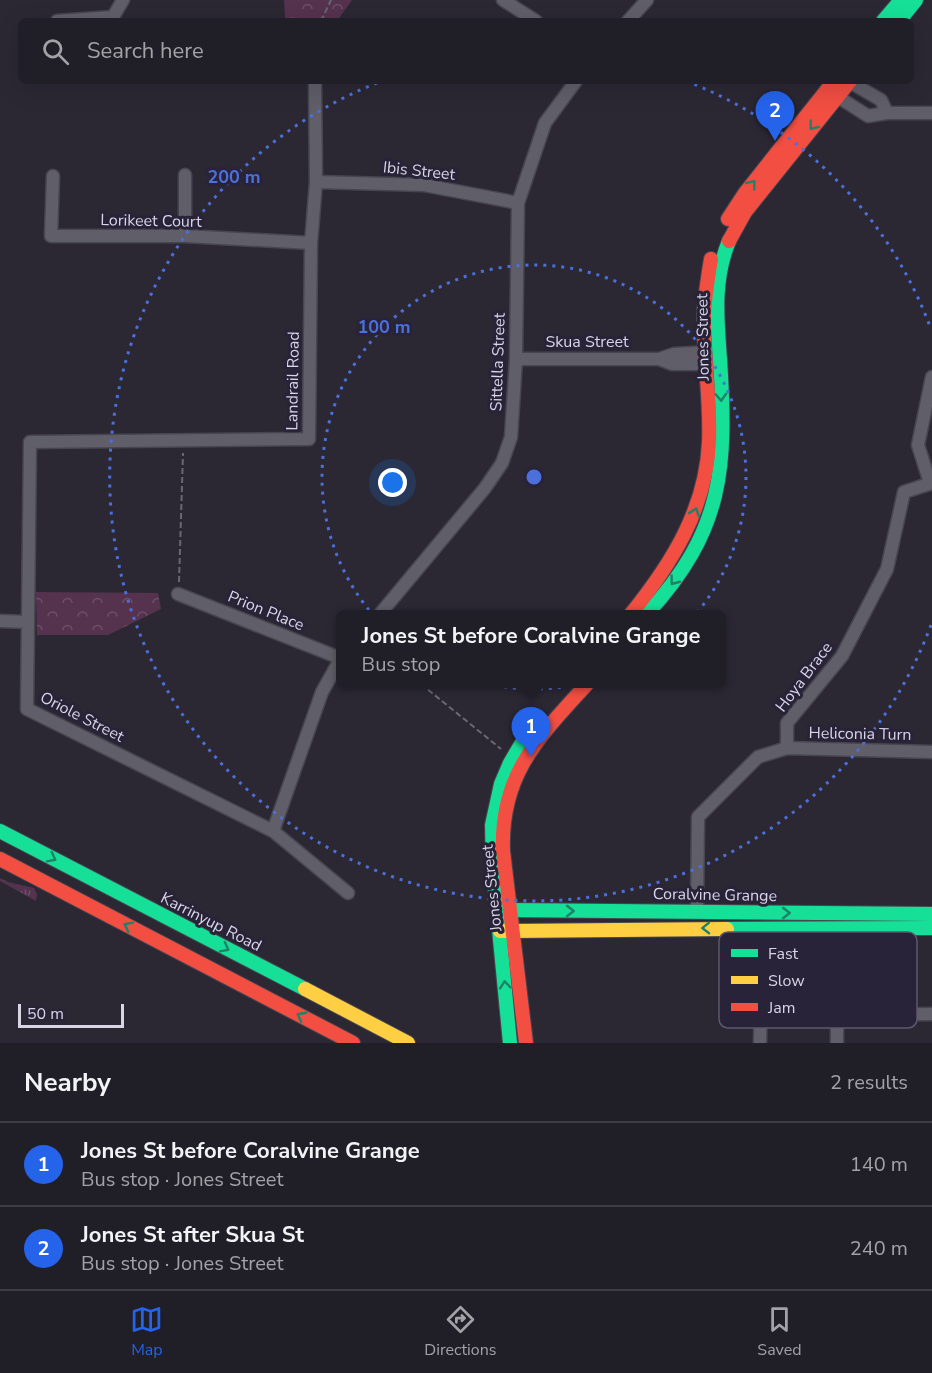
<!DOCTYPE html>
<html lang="en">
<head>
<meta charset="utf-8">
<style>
	:root { --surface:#201e27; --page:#28272f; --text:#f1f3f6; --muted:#a2a2a7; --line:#3d3c44; --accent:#2563eb }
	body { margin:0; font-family:"Nunito Sans",sans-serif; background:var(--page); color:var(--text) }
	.scale { position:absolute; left:18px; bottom:15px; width:106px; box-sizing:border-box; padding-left:6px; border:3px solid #d8d5e4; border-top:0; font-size:16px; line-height:21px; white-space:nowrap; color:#d8d5e4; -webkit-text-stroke:4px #282339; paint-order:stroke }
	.you { position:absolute; left:393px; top:483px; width:21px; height:21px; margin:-15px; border:4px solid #fff; border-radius:50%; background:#1a73e8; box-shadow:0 0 0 9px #1a73e833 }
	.badge { display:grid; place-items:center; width:39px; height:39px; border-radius:50%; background:var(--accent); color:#fff; font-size:20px; font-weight:700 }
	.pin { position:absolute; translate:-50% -50px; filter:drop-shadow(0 2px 3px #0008) }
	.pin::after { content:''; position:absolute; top:32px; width:21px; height:18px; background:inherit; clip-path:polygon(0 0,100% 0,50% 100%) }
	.popup { position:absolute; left:336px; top:610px; width:390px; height:78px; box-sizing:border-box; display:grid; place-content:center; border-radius:9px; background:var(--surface); filter:drop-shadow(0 2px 4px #0005); font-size:20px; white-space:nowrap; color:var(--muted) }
	.popup b { font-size:22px; color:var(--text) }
	.popup::after { content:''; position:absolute; left:50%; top:100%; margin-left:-12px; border:12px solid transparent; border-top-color:var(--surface) }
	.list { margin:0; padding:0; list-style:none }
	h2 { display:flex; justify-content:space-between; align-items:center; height:78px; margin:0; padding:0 24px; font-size:26px }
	h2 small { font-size:20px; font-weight:400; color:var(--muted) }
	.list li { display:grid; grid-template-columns:39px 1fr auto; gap:18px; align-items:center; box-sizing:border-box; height:84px; padding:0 24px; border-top:2px solid var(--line) }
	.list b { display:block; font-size:22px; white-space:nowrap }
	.list p { margin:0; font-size:20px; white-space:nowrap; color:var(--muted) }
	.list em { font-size:20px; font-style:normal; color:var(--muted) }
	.icon { flex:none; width:33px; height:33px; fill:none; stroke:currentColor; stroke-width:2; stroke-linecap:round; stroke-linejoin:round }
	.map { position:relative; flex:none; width:932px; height:1043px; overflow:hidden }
	.search { position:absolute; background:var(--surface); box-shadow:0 6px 24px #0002; left:18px; right:18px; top:18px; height:66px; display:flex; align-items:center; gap:15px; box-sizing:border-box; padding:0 21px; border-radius:9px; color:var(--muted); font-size:22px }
	.sheet { height:246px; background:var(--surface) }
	nav { display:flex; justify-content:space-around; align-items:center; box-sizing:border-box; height:84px; border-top:2px solid var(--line); background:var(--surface); font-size:16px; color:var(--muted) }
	nav a { display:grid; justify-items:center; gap:3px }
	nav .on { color:var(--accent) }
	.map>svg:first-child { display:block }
	.grass { fill:url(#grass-tufts) }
	.park { fill:url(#park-crowns) }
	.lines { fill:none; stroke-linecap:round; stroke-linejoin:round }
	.street-casing { stroke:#474550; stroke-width:15 }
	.fast-casing { stroke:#474550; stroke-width:16 }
	.slow-casing { stroke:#474550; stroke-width:16 }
	.jam-casing { stroke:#474550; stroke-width:16 }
	.path { stroke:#696770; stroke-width:2; stroke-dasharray:6 3; stroke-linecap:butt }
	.street { stroke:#605e68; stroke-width:12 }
	.fast { stroke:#16e098; stroke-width:14 }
	.slow { stroke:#ffcf43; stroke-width:14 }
	.jam { stroke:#f24e42; stroke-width:14 }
	.oneway { stroke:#1f8268 }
	.ring { fill:none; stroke:#4c70db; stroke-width:3; stroke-dasharray:3 6 }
	.labels { text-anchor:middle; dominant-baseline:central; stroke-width:6; stroke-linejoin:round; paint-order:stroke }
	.street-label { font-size:16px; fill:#d8d5e4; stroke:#282339 }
	.key { fill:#282339; stroke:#5d586c; stroke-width:1.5 }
	.key-label { font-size:16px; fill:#d8d5e4 }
	.centre { fill:#4c70db; stroke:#282339; stroke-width:3 }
	.ring-label { font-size:18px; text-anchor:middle; font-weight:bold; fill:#4c70db; stroke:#282339; stroke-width:6; stroke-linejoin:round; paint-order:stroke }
</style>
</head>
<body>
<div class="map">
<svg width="932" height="1043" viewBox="0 0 932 1043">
	<defs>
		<pattern id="grass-tufts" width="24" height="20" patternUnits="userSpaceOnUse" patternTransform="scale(1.5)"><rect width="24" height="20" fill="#55324e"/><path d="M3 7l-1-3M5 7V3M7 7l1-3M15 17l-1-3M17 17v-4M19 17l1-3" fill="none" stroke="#6d4f67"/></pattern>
		<pattern id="park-crowns" width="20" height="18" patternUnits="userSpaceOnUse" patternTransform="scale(1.5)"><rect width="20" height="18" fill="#55324e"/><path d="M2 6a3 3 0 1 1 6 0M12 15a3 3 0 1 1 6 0" fill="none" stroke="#6d4f67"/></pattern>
	</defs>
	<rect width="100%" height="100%" fill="#2b2834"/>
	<path class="grass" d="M0,878L8,882L34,888L37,894L36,901L0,881Z"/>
	<path class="park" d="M284,0H352L339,18H285Z
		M36,592L158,593L161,609L108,635H37Z"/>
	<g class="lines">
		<g class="street-casing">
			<path id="street" d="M503,0L536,21
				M57,21L113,17L123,0
				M628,21L647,0
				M315,81L316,182L311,243L309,439L30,442L27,709L273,831L348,893
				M848,81L881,100L887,113
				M832,93L868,116L887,113H932
				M185,175V236
				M53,176L51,236H185L311,243
				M316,182L424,185L518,203
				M516,359H659L674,354L711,352
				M659,359L672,364H713
				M930,483L918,445L932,377
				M178,594L340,658
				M380,614L485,488L502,463L511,437L516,359L518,203L545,123L576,81
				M0,621L28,622
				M787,748L932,752
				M273,831L322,692L340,660
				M697,911L698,817L758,757L787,748V723L842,656L887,569L904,492L932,483
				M760,1043L762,928
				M837,1043V1015L932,1014"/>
		</g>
		<g class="fast-casing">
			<path id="fast" d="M883,21L901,0
				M899,21L916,0
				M647,614C724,530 727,467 720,359C717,318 713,280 729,241
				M0,831L305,989
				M498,910L932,914
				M727,929L932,928
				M510,1043L493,867L492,825L501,784L510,763L523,741"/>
		</g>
		<g class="slow-casing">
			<path id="slow" d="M500,931L727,929
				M305,989L408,1043"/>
		</g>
		<g class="jam-casing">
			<path id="jam" d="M728,219L745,193L834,81
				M729,241L745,212L850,81
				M631,614C672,563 706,509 709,442C711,399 703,356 704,314C705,295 708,277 711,259
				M0,859L353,1043
				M526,1043L503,851C500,774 539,737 587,684"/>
		</g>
		<path class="path" d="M321,21L331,0
			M179,582L183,453
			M421,684L501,749"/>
		<use href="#street" class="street"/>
		<use href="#fast" class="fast"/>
		<use href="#slow" class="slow"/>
		<use href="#jam" class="jam"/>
	</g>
	<defs><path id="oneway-chevron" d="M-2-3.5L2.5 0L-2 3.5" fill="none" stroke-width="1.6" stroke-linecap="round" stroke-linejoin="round" transform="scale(1.5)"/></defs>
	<g class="oneway">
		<use href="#oneway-chevron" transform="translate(813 126) rotate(128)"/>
		<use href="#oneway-chevron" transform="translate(752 184) rotate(-52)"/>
		<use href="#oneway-chevron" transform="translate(721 397) rotate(87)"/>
		<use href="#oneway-chevron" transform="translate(695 512) rotate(-71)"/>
		<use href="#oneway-chevron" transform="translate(674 581) rotate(127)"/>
		<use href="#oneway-chevron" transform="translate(52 858) rotate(27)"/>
		<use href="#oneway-chevron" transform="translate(570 911)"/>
		<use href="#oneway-chevron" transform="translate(786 913)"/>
		<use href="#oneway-chevron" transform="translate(128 926) rotate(-153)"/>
		<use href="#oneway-chevron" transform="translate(706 928) rotate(179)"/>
		<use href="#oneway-chevron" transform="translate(225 948) rotate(27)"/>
		<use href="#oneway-chevron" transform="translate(505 985) rotate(-95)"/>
		<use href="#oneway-chevron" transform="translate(301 1016) rotate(-152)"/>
	</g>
	<g class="ring">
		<circle cx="534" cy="477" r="212"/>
		<path d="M931 625A424 424 0 1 1 382 81M686 81A424 424 0 0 1 931 329"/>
	</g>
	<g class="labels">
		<g class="street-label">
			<text transform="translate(419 171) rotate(6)">Ibis Street</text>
			<text transform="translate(151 221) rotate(1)">Lorikeet Court</text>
			<text transform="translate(703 337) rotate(-91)">Jones Street</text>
			<text x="587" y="342">Skua Street</text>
			<text transform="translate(498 362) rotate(-88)">Sittella Street</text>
			<text transform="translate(293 381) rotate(-89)">Landrail Road</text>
			<text transform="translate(266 611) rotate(22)">Prion Place</text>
			<text transform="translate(804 677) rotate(-53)">Hoya Brace</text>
			<text transform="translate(82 717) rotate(27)">Oriole Street</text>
			<text transform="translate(860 734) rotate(1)">Heliconia Turn</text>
			<text transform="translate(492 888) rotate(-96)">Jones Street</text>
			<text transform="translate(715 895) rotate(1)">Coralvine Grange</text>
			<text transform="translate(211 922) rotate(27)">Karrinyup Road</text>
		</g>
	</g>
	<rect x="719" y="932" width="198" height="96" rx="9" class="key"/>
	<rect x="731" y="949" width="27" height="8" fill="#16e098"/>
	<rect x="731" y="976" width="27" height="8" fill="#ffcf43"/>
	<rect x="731" y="1003" width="27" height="8" fill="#f24e42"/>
	<g class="key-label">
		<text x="768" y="959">Fast</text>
		<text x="768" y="986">Slow</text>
		<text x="768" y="1013">Jam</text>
	</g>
	<circle cx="534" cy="477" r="9" class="centre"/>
	<g class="ring-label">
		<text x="234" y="183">200 m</text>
		<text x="384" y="333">100 m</text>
	</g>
</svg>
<div class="scale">50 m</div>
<div class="you"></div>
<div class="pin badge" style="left:531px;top:757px">1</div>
<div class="popup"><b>Jones St before Coralvine Grange</b>Bus stop</div>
<div class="pin badge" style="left:775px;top:141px">2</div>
<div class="search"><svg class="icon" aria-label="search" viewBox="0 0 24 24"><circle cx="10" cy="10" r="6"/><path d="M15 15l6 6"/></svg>Search here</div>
</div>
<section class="sheet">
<h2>Nearby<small>2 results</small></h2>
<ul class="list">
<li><span class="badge">1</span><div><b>Jones St before Coralvine Grange</b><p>Bus stop · Jones Street</p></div><em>140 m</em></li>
<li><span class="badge">2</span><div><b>Jones St after Skua St</b><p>Bus stop · Jones Street</p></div><em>240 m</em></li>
</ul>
</section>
<nav>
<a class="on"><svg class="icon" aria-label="map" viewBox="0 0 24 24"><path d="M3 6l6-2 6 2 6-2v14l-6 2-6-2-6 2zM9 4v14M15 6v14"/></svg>Map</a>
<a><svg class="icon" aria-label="directions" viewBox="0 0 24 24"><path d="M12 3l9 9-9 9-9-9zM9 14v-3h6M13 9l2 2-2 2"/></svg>Directions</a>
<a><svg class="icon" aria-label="saved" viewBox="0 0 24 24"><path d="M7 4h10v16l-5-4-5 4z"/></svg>Saved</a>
</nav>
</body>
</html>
